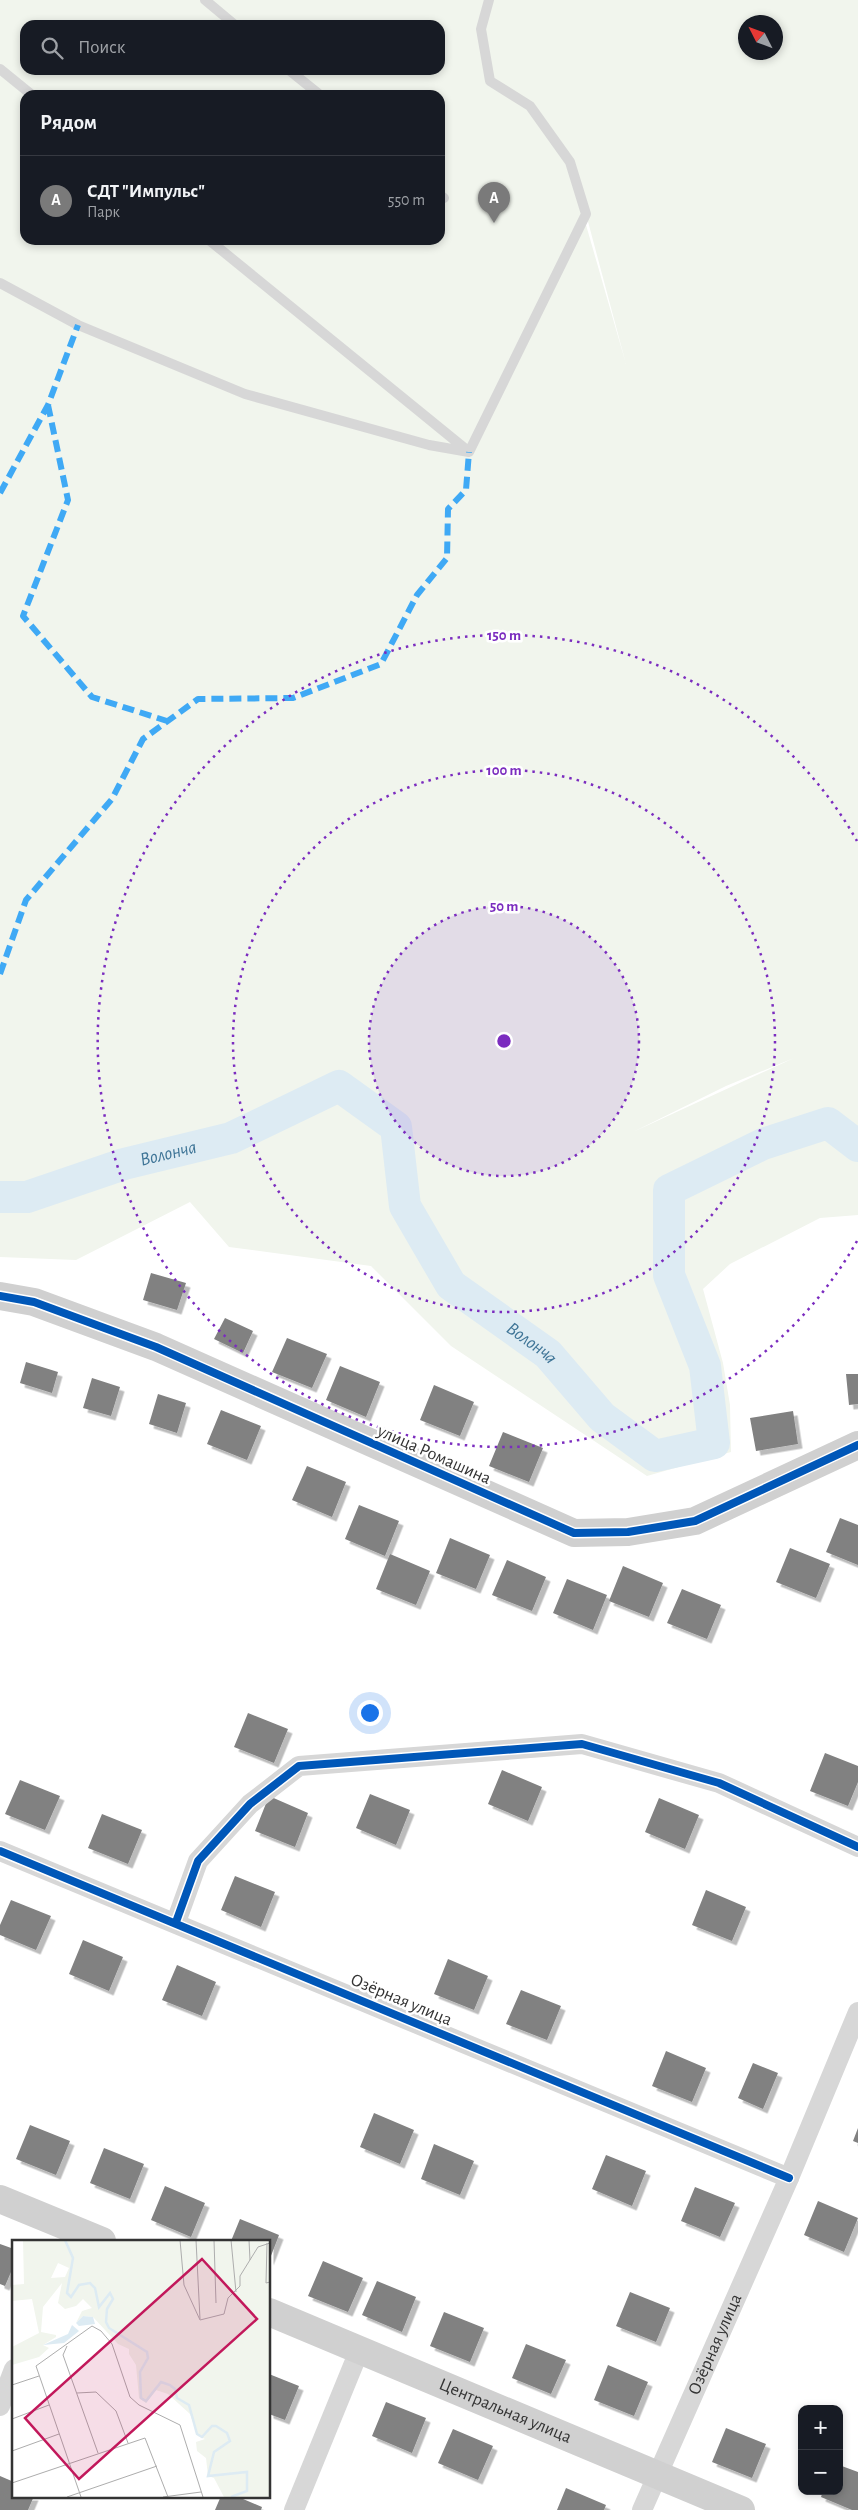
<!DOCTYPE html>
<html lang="ru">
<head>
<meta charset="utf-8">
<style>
	:root { --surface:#171b24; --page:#20242c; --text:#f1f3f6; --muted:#9ea1a6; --line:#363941; --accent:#7a7a7a }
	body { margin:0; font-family:"Alegreya Sans",sans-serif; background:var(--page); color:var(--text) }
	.controls { position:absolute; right:15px; bottom:15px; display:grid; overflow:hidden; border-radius:10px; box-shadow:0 2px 8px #0003 }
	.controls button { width:45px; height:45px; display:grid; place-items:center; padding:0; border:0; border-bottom:1px solid var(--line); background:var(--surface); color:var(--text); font:25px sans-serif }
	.compass { position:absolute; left:738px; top:15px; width:45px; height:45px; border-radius:50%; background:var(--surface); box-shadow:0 2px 8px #0003; rotate:312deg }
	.you { position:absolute; left:369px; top:1712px; width:18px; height:18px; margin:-12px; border:4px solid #fff; border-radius:50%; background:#1a73e8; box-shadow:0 0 0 8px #1a73e833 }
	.badge { display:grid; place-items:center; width:32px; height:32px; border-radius:50%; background:var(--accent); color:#fff; font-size:16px; font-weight:700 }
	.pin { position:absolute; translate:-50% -41px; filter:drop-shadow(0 1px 2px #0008) }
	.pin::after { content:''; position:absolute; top:26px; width:18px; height:15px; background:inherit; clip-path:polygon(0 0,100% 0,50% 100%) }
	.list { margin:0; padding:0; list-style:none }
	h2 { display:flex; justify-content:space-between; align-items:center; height:65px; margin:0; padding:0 20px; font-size:21px }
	h2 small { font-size:16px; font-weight:400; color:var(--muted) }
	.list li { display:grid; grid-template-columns:32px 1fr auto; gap:15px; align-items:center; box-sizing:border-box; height:90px; padding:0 20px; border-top:1px solid var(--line) }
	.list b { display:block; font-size:19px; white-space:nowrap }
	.list p { margin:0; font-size:16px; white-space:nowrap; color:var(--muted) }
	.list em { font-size:16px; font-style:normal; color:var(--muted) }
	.icon { flex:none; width:28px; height:28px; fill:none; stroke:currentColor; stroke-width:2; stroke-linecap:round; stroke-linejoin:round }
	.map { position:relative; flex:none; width:858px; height:2510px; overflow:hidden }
	.search { position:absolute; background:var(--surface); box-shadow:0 2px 8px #0003; left:20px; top:20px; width:425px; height:55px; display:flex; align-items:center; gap:12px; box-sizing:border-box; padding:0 18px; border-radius:15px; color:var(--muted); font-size:19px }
	.panel { position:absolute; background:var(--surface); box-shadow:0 2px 8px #0003; left:20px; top:90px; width:425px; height:155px; border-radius:15px }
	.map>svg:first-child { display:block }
	.green { fill:#f1f5ed; fill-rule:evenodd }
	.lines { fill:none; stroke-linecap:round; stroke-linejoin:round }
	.river { stroke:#ddebf3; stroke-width:32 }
	.building { fill:#818181; filter:url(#shadow) }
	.lane { stroke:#d7d7d7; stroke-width:10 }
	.street { stroke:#d7d7d7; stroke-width:20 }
	.secondary { stroke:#d0d0d0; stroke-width:28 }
	.quiet { stroke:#3fa9f5; stroke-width:6; stroke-dasharray:12 6; stroke-linecap:butt }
	.cycleway-casing { stroke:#fff; stroke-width:11 }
	.cycleway { stroke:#0057b8; stroke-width:8 }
	.ring { fill:none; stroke:#7b2cbf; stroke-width:2.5; stroke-dasharray:2.5 5 }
	.labels { text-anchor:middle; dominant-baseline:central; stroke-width:5; stroke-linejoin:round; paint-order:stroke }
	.street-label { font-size:18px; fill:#333; stroke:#fff }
	.water-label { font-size:19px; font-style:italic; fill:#3f7597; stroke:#fff }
	.inset-river { fill:none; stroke:#ddebf3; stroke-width:2.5 }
	.inset-road { fill:none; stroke:#adadad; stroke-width:1 }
	.view { fill:#c2185b; fill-opacity:0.15; stroke:#c2185b; stroke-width:2.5 }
	.inset-edge { fill:none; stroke:#333; stroke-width:2.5 }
	.centre { fill:#7b2cbf; stroke:#fff; stroke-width:2.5 }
	.ring-label { font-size:15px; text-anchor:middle; font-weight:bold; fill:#7b2cbf; stroke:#fff; stroke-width:5; stroke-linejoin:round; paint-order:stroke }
</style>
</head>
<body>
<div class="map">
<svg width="858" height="2510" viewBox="0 0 858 2510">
	<defs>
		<filter id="shadow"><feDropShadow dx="4.5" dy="4.5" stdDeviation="0" flood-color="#0004"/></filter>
	</defs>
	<rect width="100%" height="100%" fill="#fff"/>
	<path class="green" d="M0,0H858V1215L820,1218L730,1264L703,1289L723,1363L730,1405L731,1452L647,1476L451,1346L371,1266L229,1247L190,1202L76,1260L0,1257ZM746,22H776V52H746ZM25,25H440V70H25ZM25,95H440V240H25ZM578,197L586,214L626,364ZM794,1058L633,1132L726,1086Z"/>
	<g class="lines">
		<path class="river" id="s1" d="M0,1197H27L124,1164L231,1138L339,1086L396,1127L405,1206L451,1285L548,1354L602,1417L655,1456L714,1443L705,1366L669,1275V1190L763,1144L828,1123L858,1146"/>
	</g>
	<path class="building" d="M151,1273L186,1283L177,1310L143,1300Z
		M225,1318L253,1331L243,1353L214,1339Z
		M287,1338L327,1354L312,1388L272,1372Z
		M26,1362L58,1372L52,1393L20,1383Z
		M340,1366L380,1382L366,1417L326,1400Z
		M846,1374H858V1404L849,1405Z
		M92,1378L120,1387L111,1416L83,1408Z
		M434,1385L474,1402L460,1436L420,1420Z
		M158,1394L186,1403L177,1433L149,1424Z
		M221,1410L261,1426L247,1460L207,1444Z
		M793,1411L798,1444L756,1451L750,1418Z
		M503,1432L543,1448L529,1482L489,1466Z
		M307,1466L346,1482L332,1517L292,1500Z
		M359,1505L399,1521L385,1556L345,1539Z
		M840,1518L858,1525V1565L826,1552Z
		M450,1538L490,1555L476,1589L436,1573Z
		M790,1548L830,1564L816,1598L776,1582Z
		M390,1554L430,1571L416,1605L376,1589Z
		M507,1560L546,1577L532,1611L492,1595Z
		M623,1566L663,1583L649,1617L609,1601Z
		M567,1579L607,1595L593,1630L553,1613Z
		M682,1589L721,1605L707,1639L667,1623Z
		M248,1713L288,1729L274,1763L234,1747Z
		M825,1753L858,1766V1782L848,1806L810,1791Z
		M502,1770L542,1787L528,1821L488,1804Z
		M20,1780L60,1796L45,1830L5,1814Z
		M370,1794L410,1810L396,1845L356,1828Z
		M269,1796L308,1813L295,1847L255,1831Z
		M659,1798L699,1815L685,1849L645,1832Z
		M102,1814L142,1830L128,1864L88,1848Z
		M235,1876L275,1892L261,1927L221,1910Z
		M706,1890L746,1907L732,1941L692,1925Z
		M11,1900L51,1916L36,1950L0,1935V1925Z
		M83,1940L123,1957L109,1991L69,1974Z
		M448,1959L488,1976L474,2010L434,1994Z
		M177,1965L216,1982L202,2016L162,2000Z
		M521,1990L561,2006L547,2040L506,2024Z
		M666,2051L706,2068L692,2102L652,2086Z
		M753,2063L778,2073L763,2109L738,2098Z
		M374,2113L414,2130L400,2164L360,2147Z
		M30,2125L70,2141L56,2175L16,2159Z
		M858,2128V2143L853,2141Z
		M434,2144L474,2161L460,2195L421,2179Z
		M104,2148L144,2164L130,2199L90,2183Z
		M606,2155L646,2171L632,2206L592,2189Z
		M165,2186L205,2203L191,2237L151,2220Z
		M695,2187L735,2203L720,2237L681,2221Z
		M818,2201L858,2218L844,2252L804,2235Z
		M240,2219L279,2235L269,2261V2241H231Z
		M0,2244L14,2249V2265L5,2286L0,2284Z
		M323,2261L363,2278L348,2312L308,2296Z
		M377,2281L416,2297L402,2332L362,2315Z
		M630,2292L670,2308L656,2342L616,2326Z
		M444,2312L484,2328L470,2362L430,2346Z
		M526,2344L566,2360L551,2394L512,2378Z
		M608,2365L648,2382L634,2416L594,2400Z
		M269,2374L299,2386L285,2420L269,2414Z
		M386,2402L426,2418L412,2453L372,2436Z
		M726,2428L766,2444L752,2478L712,2462Z
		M453,2429L493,2446L478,2480L438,2463Z
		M839,2465L858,2472V2510H852L821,2497L823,2491H839Z
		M0,2476L14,2482V2496H34L28,2510H0Z
		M566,2488L606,2505L604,2510H557Z
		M221,2496H236L262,2507L261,2510H215Z"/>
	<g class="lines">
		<path class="lane" d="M205,0L235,25
			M0,69L32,95
			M289,70L320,95
			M440,195L444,198
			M209,240L468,451
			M0,283L78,325L245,394L429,445L469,452L586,214L570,162L530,106L490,81L481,29L489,0"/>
		<g class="street">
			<path d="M0,1851L789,2178"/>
			<path d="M176,1922L198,1861L250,1804L299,1766L582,1744L719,1783L858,1847"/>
			<path d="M0,2406L14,2369"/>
			<path d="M294,2510L359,2351"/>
			<path id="s2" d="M642,2510L789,2178L858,2012"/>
		</g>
		<g class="secondary">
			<path d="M0,1296L34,1302L156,1347L574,1533L628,1532L695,1521L858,1445"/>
			<path d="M0,2199L102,2241"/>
			<path id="s3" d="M269,2312L741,2510"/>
		</g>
		<path class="quiet" d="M48,405L68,500L23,616L92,697L167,721
			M0,493L48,405L78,325
			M0,974L26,900L112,799L143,739L198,699L293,698L381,664L417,595L447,558L448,509L466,490L469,452"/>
		<g class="cycleway-casing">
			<path id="cycleway" d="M0,1296L34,1302L156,1347L574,1533L628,1532L695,1521L858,1445
				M0,1851L789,2178
				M176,1922L198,1861L250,1804L299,1766L582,1744L719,1783L858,1847"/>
		</g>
		<use href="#cycleway" class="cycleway"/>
	</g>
	<circle cx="504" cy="1041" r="135" fill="#7b2cbf" fill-opacity=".12"/>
	<g class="ring">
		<circle cx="504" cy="1041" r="135"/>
		<circle cx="504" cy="1041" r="271"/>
		<path d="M857 1241A406 406 0 1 1 857 841"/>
	</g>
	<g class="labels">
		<g class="street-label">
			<text transform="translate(434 1455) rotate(24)">улица Ромашина</text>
			<text transform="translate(401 2000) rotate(23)">Озёрная улица</text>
			<text stroke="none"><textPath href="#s2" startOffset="181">Озёрная улица</textPath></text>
			<text stroke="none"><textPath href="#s3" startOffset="256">Центральная улица</textPath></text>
		</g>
		<g class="water-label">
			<text stroke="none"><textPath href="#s1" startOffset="175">Волонча</textPath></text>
			<text stroke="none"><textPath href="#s1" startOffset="700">Волонча</textPath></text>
		</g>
	</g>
	<g transform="translate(12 2240)">
		<rect width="258" height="258" fill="#fff"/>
		<path d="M11,0H257V257H212L202,238L196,236L194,218L185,211L184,202L193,199L186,196L178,174L156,154L144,150L134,163L127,158L124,125L117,114V109L106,104L81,77L71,76L64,83L70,71L80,68L71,59L64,66L53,69L46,63L50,43L31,67L29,92L44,95V97L31,105L37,108L27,117L0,125V107L27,93L20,59L0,61V45L12,44ZM46,23L57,28L53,37L39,38Z" fill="#f1f5ed" fill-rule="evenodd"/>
		<path d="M71,76L81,77L83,84L67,86L64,83ZM60,85L67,91L52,103L31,105L56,94Z" fill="#ddebf3"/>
		<path class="inset-river" d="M53,0L61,18L55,53L59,57L67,45L78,43L83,48L87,67L98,53L101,59L95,69L94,82L97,88L135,112L136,118L128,132L129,158L134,161L149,142L158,145L163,149L165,158L177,165L185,194L190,197L200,186H204L215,193L218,201L202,212L196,236L235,232V251L219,257"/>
		<path class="inset-road" d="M168,0L172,45L188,80L212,74L216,58L228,46V36L246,7L258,3M184,0L188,79M202,0L204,63M219,0L224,52M237,0L238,20M255,3L254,43L258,42M55,106L51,115L86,213M0,145L27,136M65,153L84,152L104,171L116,203M0,179L37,165M0,211L47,194M0,243L133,198L156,257M55,257L145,226M69,257L24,126L80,86L89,91L100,104L118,157L127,165L168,185L191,257M151,257L189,252"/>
		<path class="view" d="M190,19L245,79L67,239L13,178Z"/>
		<rect width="258" height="258" class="inset-edge"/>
	</g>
	<circle cx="504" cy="1041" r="8" class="centre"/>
	<g class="ring-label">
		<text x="504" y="640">150 m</text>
		<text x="504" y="775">100 m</text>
		<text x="504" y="911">50 m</text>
	</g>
</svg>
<div class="controls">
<button>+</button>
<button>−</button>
</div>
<svg class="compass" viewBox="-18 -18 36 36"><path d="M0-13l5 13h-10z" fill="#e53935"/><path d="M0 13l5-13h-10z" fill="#9ea1a6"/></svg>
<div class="you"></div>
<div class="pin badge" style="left:494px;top:223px">A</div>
<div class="search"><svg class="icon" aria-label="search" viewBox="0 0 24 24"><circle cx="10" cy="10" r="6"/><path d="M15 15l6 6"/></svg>Поиск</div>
<section class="panel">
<h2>Рядом<small></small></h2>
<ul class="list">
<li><span class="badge">A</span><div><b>СДТ &quot;Импульс&quot;</b><p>Парк</p></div><em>550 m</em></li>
</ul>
</section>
</div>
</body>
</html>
